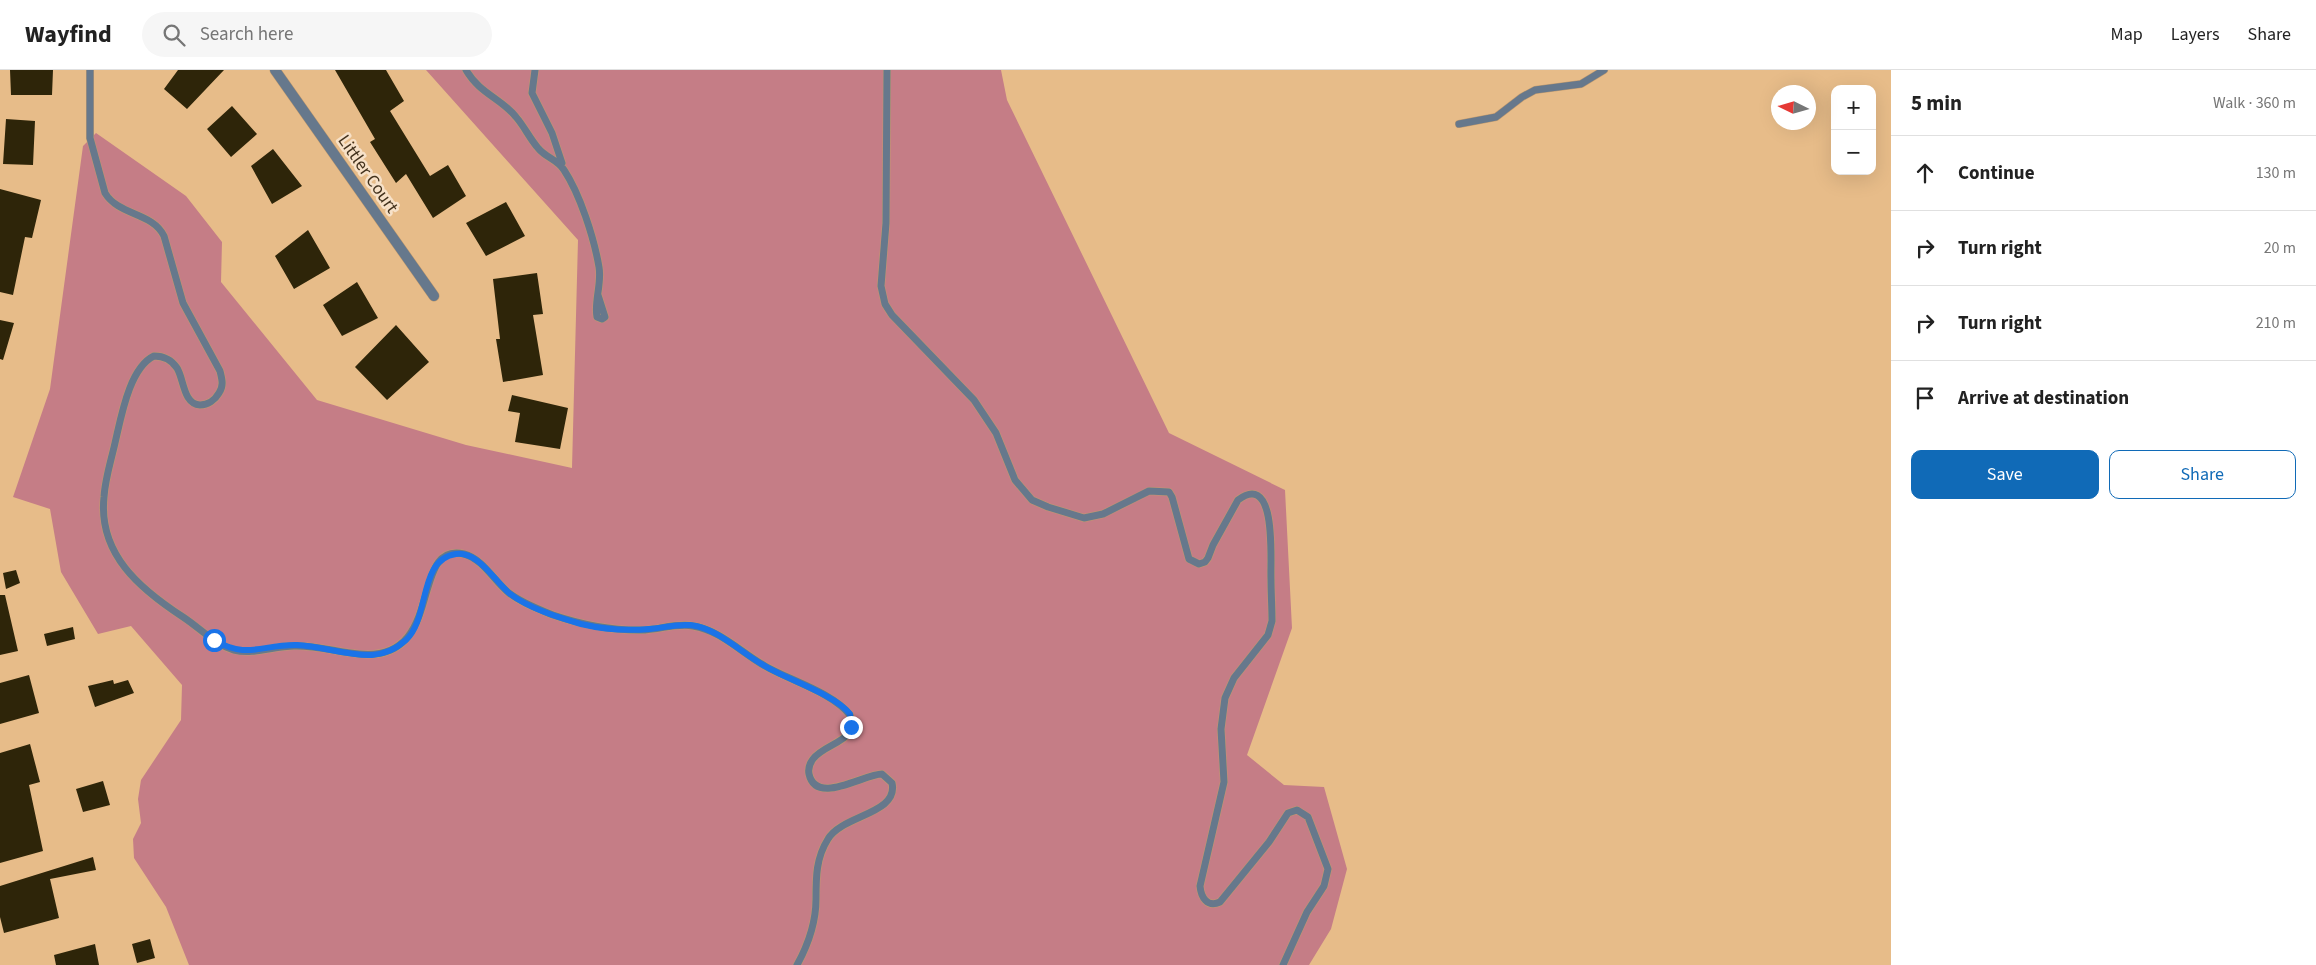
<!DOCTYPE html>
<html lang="en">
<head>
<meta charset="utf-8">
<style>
	:root { --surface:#fff; --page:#f6f6f6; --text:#222; --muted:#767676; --line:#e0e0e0; --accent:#106ab7 }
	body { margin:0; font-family:"Source Sans 3",sans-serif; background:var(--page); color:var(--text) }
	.controls { position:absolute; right:15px; top:15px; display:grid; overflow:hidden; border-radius:10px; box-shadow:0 5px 20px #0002 }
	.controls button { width:45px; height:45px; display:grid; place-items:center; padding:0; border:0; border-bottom:1px solid var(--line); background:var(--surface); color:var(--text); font:25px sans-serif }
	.compass { position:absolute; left:1771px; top:15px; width:45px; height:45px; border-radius:50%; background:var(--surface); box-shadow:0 5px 20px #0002; rotate:275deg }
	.stop { position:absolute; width:15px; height:15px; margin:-11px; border:4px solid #1a73e8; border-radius:50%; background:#fff }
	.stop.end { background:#1a73e8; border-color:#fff; box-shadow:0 1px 5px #0008 }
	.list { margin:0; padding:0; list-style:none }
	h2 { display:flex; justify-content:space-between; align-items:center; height:65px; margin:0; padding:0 20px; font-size:21px }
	h2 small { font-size:16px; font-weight:400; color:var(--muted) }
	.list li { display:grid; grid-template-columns:32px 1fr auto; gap:15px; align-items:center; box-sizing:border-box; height:75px; padding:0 20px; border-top:1px solid var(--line) }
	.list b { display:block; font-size:19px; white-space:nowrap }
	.list em { font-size:16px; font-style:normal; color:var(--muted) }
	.actions { display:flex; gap:10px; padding:15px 20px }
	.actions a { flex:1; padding:11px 0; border:1px solid var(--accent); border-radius:10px; text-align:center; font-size:18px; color:var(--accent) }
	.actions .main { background:var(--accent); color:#fff }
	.icon { flex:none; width:28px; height:28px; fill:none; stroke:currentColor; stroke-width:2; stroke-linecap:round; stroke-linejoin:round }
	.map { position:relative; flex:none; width:1891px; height:895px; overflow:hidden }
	header { display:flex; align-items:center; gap:30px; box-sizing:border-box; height:70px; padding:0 25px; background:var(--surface); border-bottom:1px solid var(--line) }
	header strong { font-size:24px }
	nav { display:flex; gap:28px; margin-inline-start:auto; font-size:18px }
	.search { width:350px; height:45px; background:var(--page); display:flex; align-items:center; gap:12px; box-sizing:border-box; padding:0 18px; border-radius:28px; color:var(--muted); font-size:19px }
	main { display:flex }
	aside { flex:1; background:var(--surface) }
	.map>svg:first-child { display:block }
	.green { fill:#c57d86 }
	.building { fill:#2e2509 }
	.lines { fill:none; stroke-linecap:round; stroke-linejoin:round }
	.service-casing { stroke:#c09b6f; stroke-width:8 }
	.minor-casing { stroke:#c09b6f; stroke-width:11 }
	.service { stroke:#66788c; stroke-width:7 }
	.minor { stroke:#66788c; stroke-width:10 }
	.route { stroke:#1a73e8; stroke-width:6 }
	.labels { text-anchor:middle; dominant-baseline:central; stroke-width:5; stroke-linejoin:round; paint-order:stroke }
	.street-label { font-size:18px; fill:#43321d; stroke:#f7e1c8 }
</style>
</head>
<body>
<header>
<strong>Wayfind</strong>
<div class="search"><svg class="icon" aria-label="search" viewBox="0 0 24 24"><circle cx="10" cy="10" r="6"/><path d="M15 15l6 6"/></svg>Search here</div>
<nav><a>Map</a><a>Layers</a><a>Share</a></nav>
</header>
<main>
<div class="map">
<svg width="1891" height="895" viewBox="0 0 1891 895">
	<rect width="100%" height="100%" fill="#e7bc89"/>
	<path class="green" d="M426,0H1001L1007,30L1169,363L1285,420L1292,558L1247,685L1284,715L1324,717L1347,799L1331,859L1309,895H189L166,837L134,788L133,769L141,753L138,729L141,710L181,650L182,615L131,556L98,564L61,502L50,439L13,427L50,319L83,76L96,63L186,126L222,172L221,212L317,330L466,375L572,398L578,170Z"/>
	<path class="building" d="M10,0H53L52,25H11Z
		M178,0H224L187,39L164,19Z
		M335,0H386L404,31L390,41L430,106L448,95L466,126L433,148L406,104L396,113L370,72L375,69Z
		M232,36L257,64L231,87L207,59Z
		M6,49L35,51L33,95L3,94Z
		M273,79L302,116L272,134L251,96Z
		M0,119L41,130L32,168L25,167L13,225L0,222Z
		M506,132L525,166L486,186L466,153Z
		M308,160L330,198L294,219L275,186Z
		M537,203L543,244L533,245L543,305L503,312L496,269H500L493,209Z
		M357,212L378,248L342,266L323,235Z
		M0,250L14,253L3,290L0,289Z
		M396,255L429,292L387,330L355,297Z
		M512,325L568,338L560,379L515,372L520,343L508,341Z
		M16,500L20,513L6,519L3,503Z
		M0,525H5L18,581L0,585Z
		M73,557L75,569L47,576L44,564Z
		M29,605L39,643L0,654V613Z
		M113,610L114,614L128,610L134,623L95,637L88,616Z
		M30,674L40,712L29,715L43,781L0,793V683Z
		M103,711L110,735L83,742L76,719Z
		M93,787L96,800L50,809L59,848L4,863L0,847V816Z
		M150,869L155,888L137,893L132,874Z
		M95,874L99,895H56L54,885Z"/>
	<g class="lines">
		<g class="service-casing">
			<path id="service" d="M90,0V68L105,123C119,146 152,142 164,166L183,233L220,301C222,309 224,316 219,323C215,330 208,335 200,335C183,334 184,309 177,298C171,289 163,286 154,286C129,298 121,348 115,373C111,391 105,409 104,427C98,484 140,519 183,547C200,558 215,575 234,580C253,585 274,576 294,576C315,575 337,582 359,584C447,593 408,471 464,484C483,489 494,511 509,523C522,533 538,539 553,545C583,555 613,561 645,560C661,559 677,553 693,556C720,560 742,583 765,596C789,610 832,622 850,645V662C841,674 822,677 813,689C810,693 808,699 809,704C816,736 864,704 882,704L892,713C899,744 842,745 828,769C816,788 816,807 816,829C816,851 808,875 797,895
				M466,0C480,24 501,28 516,47C524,56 530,69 538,78C546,88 557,89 564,100C580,124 594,168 599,197C602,214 594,231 597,247L602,249L605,247L598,225
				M535,0L532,23L552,63L562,93
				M887,0L886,153L881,216L885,234L892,245L974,330L996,363L1015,410L1032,430L1048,437L1084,448L1103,444L1149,421L1169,422L1172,427L1189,489L1199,494L1205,492L1208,488L1213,475L1238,430C1278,400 1270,492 1271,509C1271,523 1272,537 1272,551L1268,565L1234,608L1225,628L1221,659L1224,712L1200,816C1201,827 1207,838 1220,832L1269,772L1288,743L1297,740L1308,747L1328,799L1324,816L1307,842L1283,895
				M1459,54L1496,47L1522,27L1535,20L1581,14L1604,0"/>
		</g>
		<g class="minor-casing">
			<path id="minor" d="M275,0L434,226"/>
		</g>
		<use href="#service" class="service"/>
		<use href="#minor" class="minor"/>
	</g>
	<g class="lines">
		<path class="route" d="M214,570C248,590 262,574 297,575C322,576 347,586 372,585C386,584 396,579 406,570C430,548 418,489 456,484C478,481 494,510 509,523C528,538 557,547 581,554C602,559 627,561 649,559C662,558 676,554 690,555C718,558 741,583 765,596C786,609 836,625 850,644L851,657"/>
	</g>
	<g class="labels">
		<g class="street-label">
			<text transform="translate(368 104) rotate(55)">Littler Court</text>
		</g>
	</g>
</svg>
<div class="controls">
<button>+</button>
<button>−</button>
</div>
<svg class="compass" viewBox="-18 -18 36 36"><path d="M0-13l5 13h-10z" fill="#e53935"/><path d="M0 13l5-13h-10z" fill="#767676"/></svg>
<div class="stop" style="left:214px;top:570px"></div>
<div class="stop end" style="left:851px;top:657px"></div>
</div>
<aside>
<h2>5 min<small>Walk · 360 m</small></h2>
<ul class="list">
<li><svg class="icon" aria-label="ahead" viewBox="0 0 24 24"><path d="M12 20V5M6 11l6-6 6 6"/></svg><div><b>Continue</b></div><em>130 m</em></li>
<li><svg class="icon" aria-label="right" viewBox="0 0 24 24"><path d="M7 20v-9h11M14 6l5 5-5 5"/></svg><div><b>Turn right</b></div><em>20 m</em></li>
<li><svg class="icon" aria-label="right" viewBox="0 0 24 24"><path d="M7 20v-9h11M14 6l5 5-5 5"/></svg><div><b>Turn right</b></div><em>210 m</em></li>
<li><svg class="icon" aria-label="arrive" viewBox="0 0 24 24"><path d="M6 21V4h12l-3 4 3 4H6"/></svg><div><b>Arrive at destination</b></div></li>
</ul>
<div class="actions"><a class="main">Save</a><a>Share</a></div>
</aside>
</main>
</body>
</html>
